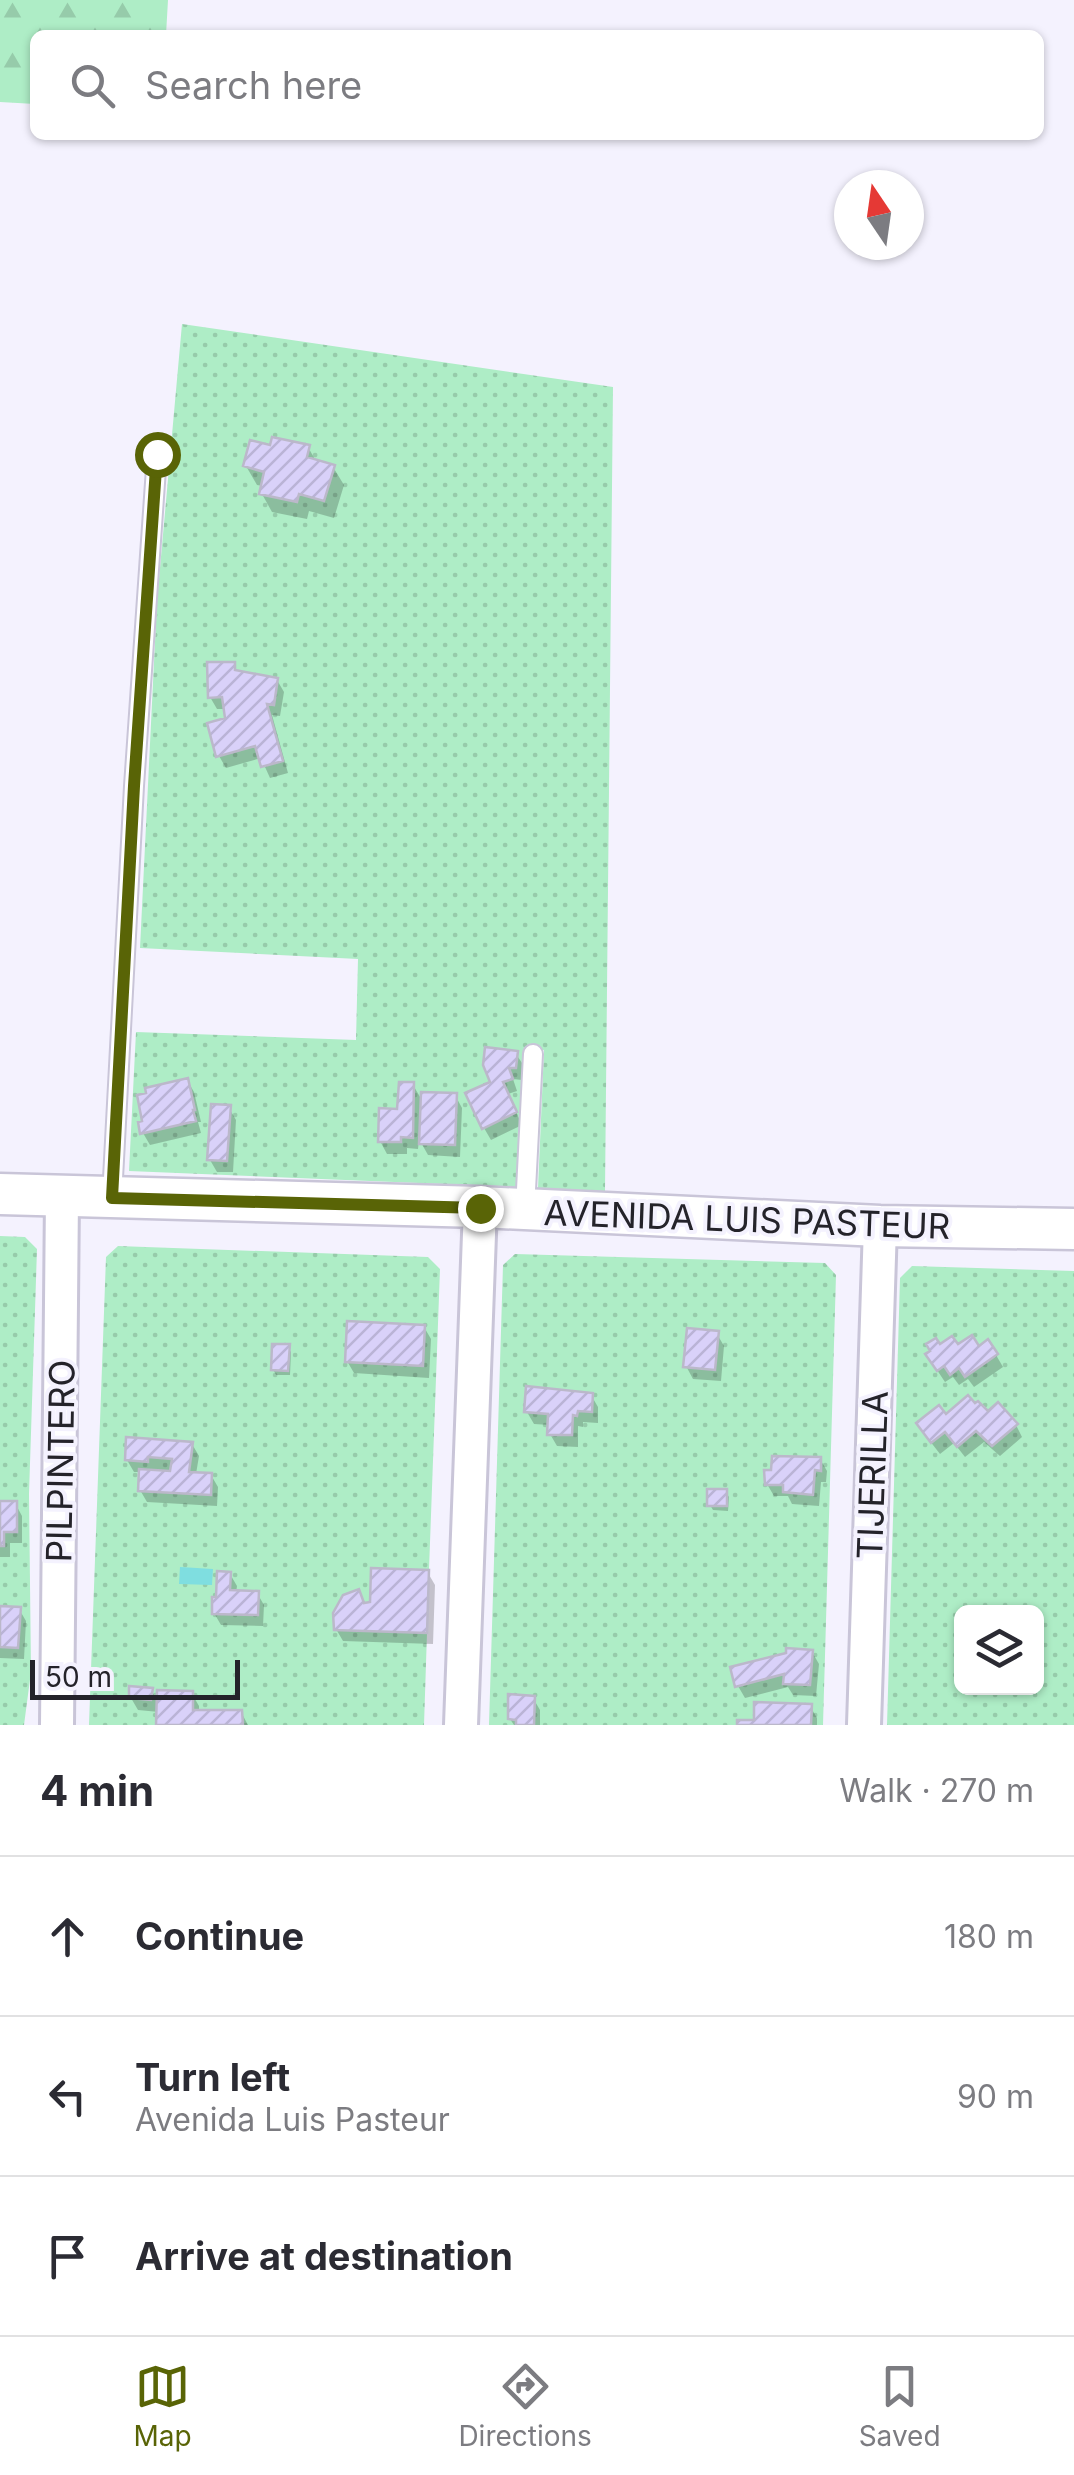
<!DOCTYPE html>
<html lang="en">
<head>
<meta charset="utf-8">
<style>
	:root { --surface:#fff; --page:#f2f2f3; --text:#2b2b33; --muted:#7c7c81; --line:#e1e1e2; --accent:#596406 }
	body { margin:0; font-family:Inter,sans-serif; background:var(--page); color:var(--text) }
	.controls { position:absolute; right:30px; bottom:30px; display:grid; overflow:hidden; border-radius:15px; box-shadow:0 2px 8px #0004 }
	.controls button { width:90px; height:90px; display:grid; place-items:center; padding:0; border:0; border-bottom:2px solid var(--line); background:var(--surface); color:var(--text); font:50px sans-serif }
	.compass { position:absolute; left:834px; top:170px; width:90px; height:90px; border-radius:50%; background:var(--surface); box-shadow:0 2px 8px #0004; rotate:347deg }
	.scale { position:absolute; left:30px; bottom:25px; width:210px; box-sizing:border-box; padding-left:10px; border:5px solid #24232a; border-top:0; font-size:28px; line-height:35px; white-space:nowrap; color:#24232a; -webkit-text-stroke:8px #f4f2fe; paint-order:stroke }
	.stop { position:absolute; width:30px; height:30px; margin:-22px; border:8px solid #596406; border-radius:50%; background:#fff }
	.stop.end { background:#596406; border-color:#fff; box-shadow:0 2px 10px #0008 }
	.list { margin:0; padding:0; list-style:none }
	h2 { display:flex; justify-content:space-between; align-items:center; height:130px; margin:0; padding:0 40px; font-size:42px }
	h2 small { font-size:32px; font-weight:400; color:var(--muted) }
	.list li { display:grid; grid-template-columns:65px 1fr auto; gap:30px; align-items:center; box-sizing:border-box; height:160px; padding:0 40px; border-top:2px solid var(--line) }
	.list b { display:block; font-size:38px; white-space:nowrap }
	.list p { margin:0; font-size:32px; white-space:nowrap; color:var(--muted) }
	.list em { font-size:32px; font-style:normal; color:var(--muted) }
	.icon { flex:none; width:55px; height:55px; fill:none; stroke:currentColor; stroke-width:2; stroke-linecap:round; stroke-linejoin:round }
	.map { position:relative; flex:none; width:1074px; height:1725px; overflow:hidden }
	.search { position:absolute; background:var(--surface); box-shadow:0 2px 8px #0004; left:30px; right:30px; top:30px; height:110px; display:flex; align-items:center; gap:25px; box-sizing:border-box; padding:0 35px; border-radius:15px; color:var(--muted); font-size:38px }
	.sheet { height:610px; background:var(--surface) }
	nav { display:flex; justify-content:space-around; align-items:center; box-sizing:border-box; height:140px; border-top:2px solid var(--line); background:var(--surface); font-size:28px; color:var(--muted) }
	nav a { display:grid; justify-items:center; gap:5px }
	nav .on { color:var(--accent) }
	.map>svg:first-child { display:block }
	.grass { fill:url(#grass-dots); fill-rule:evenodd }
	.forest { fill:url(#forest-firs) }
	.water { fill:#7fdee0 }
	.shadow { fill:#0003 }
	.building { fill:url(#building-hatch); stroke:#bbb8ca; stroke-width:2.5 }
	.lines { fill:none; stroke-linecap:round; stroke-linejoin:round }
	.service-casing { stroke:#c9c5d8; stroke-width:22 }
	.minor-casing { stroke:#c9c5d8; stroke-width:38 }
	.tertiary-casing { stroke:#c9c5d8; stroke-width:45 }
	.service { stroke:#fff; stroke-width:18 }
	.minor { stroke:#fff; stroke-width:32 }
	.tertiary { stroke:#fff; stroke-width:40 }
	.route { stroke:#596406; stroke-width:12 }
	.labels { text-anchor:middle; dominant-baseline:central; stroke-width:8; stroke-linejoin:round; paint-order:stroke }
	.street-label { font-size:35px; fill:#24232a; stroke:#f4f2fe }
</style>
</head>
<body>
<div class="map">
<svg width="1074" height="1725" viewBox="0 0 1074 1725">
	<defs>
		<pattern id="grass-dots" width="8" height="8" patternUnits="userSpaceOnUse" patternTransform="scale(2.5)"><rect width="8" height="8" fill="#aeedc6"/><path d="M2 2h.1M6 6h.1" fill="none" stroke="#96cbaa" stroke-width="1.8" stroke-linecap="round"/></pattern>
		<pattern id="forest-firs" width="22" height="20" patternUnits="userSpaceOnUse" patternTransform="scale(2.5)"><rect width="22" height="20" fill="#aeedc6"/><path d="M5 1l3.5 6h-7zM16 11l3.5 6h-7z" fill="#96cbaa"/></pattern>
		<pattern id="building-hatch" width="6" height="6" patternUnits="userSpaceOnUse" patternTransform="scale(2.5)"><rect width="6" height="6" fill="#d9d1f9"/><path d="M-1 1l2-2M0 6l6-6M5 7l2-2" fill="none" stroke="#bab3d6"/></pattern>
	</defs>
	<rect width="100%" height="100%" fill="#f4f2fe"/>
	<path class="grass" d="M182,324L613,387L605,1191L538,1188L544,1050L524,1048L517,1187L129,1171L136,1032L356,1040L358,959L140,948L157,601Z
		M0,1236L25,1237L37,1249L29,1494L31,1672L24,1725H0V1647H18L21,1608L0,1606Z
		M118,1246L428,1257L440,1269L429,1570L371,1568L370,1602L364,1603L359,1589L343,1595L333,1613L334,1630L427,1633L424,1725H89L106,1257Z
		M515,1254L825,1263L836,1275L823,1725H489L503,1265Z
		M912,1266L1074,1271V1725H887L900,1278ZM962,1612H1036V1688H962Z"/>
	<path class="forest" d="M0,0H168L166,35H35V104L0,102Z"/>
	<path class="water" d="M180,1567L213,1569L212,1585L179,1584Z"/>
	<path class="shadow" d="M308,447L317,463L333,467L344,485L334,518L309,511L307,519L272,512L262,494L263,486L257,485L246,466L271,448Z
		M233,665L238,673L277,680L284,692L280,716L272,715L288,773L270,778L261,758L226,768L219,756L228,720L226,709H217L210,697Z
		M516,1054L524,1066L522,1080L513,1079L517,1091L508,1094L522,1125L491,1140L484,1128L493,1083Z
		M187,1080L194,1092L201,1122H198L201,1133L150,1145L143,1133L149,1095Z
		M413,1085L423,1102L455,1095L462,1108L460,1157L428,1155L419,1139L418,1149L407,1148V1154H387L380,1141Z
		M229,1108L236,1120L233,1172H217L210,1160Z
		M424,1327L431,1339L429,1378L354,1373L347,1361Z
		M717,1334L724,1346L721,1381L693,1379L686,1366Z
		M288,1347L291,1352L290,1375H276L273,1369Z
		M957,1347L978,1349L996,1355L1003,1367L974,1387L968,1379L959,1385L953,1377L945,1382L935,1367L939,1348Z
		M591,1395L598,1407V1423L583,1422V1427L578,1426V1447L557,1446L550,1434V1425L534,1424L527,1412Z
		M987,1415L1016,1425L1022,1437L1000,1456L984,1442L965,1457L954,1443L940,1454L926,1436L945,1417Z
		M192,1444L199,1456L196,1474L211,1475L218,1487L217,1506L147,1502L140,1490L141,1472H134L127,1460Z
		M820,1459L827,1471L826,1482H821L819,1506L792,1504L788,1496H774L767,1484Z
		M726,1492L729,1497L728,1511L713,1510L710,1505Z
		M15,1503L22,1516V1543H10V1557H0V1504Z
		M428,1573L435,1585L433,1644L343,1641L336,1629L358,1592L366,1606Z
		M230,1574L237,1586L236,1593H257L264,1605L263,1626L221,1625L214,1613Z
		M0,1608L19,1609L26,1621L24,1659L0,1658Z
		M812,1652L819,1664L816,1696L793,1695L788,1687L745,1698L738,1686Z
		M151,1690L159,1704L192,1694L199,1706V1713L241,1712L248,1725H158L159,1712L138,1710L131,1698Z
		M533,1698L540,1710V1725H514L510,1719Z
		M810,1706L817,1718V1725H740Z"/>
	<path class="building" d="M272,437L310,445L307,457L335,465L324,501L299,494L297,502L259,494L264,472L243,466L250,440L270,445Z
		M207,662H235V670L278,678L274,705L267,704L283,761L261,767L255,746L216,757L207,723L225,718L222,697L208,698Z
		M485,1047L518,1051L516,1068H509L513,1079L503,1082L517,1112L482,1129L465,1093L490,1082L483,1065Z
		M188,1078L195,1110H193L196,1121L140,1134L138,1122L142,1121L137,1095L146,1093L145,1088Z
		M399,1082H414L413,1138L401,1137V1142H378L379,1108L397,1109Z
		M421,1092L457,1093L455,1145L419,1144Z
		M211,1104L231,1105L227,1161L207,1160Z
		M347,1321L425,1325L423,1366L345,1362Z
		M687,1328L719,1331L715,1370L683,1367Z
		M972,1335L979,1346L988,1339L998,1354L965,1377L959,1368L950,1375L944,1366L937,1371L925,1354L930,1351L926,1344L936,1338L940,1344L952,1336L958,1344Z
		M272,1344H290L288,1371L271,1370Z
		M526,1386L593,1393L592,1412L578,1411L577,1416L573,1415L572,1435H547L548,1414L524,1412Z
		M968,1395L975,1403L978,1401L988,1411L998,1402L1018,1424L992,1446L976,1431L957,1447L945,1432L931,1443L916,1423L939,1405L946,1414Z
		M126,1437L193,1442L189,1472L212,1473L211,1495L138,1491L139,1469L170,1471L172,1459L148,1457V1462L125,1460Z
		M772,1456L821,1457V1471L815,1470L813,1495L783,1492V1485H765L764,1470H771Z
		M707,1489H727V1506H707Z
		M0,1501H17V1532H4V1546H0Z
		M371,1568L429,1570L427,1633L334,1630L333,1613L343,1595L359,1589L364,1603L370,1602Z
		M217,1571L231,1572L230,1590L259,1591L258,1615L212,1614V1597H216Z
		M0,1606L21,1607L18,1648L0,1647Z
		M786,1648L813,1650L810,1685L783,1684L784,1674L735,1687L730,1667L786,1653Z
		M129,1686L153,1688L151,1700L129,1698Z
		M157,1690L193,1691V1710H242L243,1725H156Z
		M508,1694L535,1696L534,1725H516V1720L508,1719Z
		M754,1702L812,1704L811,1725H737V1720H754Z"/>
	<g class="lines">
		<g class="service-casing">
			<path id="service" d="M112,1197L134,786L157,454
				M525,1209L533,1054"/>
		</g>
		<g class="minor-casing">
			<path id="minor" d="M57,1725L62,1197
				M461,1725L480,1207
				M864,1725L880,1226"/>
		</g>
		<g class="tertiary-casing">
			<path id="tertiary" d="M0,1194L480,1207L880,1226L1074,1229"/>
		</g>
		<use href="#service" class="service"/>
		<use href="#minor" class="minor"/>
		<use href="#tertiary" class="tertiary"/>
	</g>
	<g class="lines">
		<path class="route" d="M157,454L134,786L112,1198L480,1208"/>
	</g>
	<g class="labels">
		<g class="street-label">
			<text transform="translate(747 1219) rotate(2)">AVENIDA LUIS PASTEUR</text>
			<text transform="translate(60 1461) rotate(-89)">PILPINTERO</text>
			<text transform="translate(872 1475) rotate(-88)">TIJERILLA</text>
		</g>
	</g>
</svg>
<div class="controls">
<button><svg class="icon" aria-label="layers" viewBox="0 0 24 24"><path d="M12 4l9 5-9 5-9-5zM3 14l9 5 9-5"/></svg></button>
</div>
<svg class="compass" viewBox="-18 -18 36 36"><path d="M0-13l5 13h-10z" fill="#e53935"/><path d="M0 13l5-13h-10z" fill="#7c7c81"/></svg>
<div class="scale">50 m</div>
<div class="stop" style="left:157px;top:454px"></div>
<div class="stop end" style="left:480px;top:1208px"></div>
<div class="search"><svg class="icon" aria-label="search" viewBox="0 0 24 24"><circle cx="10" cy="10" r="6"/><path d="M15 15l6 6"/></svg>Search here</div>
</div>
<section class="sheet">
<h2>4 min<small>Walk · 270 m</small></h2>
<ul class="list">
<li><svg class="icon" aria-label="ahead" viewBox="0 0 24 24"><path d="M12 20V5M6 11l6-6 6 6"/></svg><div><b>Continue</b></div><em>180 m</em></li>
<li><svg class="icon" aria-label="left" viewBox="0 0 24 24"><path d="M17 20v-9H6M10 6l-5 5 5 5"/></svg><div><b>Turn left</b><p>Avenida Luis Pasteur</p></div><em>90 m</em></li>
<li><svg class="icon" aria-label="arrive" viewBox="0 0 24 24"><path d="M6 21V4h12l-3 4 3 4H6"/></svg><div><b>Arrive at destination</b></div></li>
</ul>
</section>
<nav>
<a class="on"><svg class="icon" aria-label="map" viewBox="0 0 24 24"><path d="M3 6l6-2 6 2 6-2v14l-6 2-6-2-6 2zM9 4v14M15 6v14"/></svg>Map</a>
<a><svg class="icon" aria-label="directions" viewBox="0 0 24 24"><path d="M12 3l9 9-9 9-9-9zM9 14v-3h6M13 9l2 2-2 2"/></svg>Directions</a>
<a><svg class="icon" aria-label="saved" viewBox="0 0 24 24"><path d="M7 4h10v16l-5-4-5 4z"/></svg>Saved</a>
</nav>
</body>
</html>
